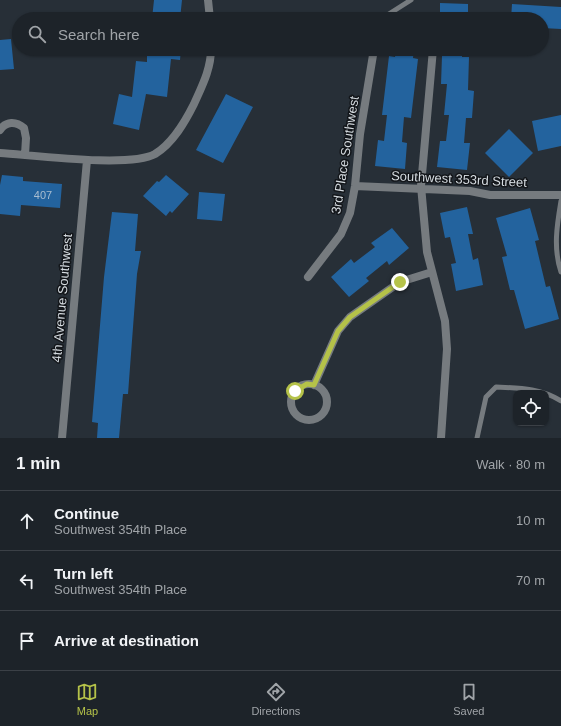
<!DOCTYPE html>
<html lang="en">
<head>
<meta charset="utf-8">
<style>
	:root { --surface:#1d2329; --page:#2a2f35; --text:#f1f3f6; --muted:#a0a4a8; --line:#3b4046; --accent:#b5c249 }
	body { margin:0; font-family:Arial,sans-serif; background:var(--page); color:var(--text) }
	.controls { position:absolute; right:12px; bottom:12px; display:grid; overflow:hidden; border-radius:8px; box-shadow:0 1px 3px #0004 }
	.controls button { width:36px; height:36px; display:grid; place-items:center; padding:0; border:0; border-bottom:1px solid var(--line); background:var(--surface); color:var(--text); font:20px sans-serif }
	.stop { position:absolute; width:12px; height:12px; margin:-9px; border:3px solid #b5c249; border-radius:50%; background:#fff }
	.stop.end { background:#b5c249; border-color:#fff; box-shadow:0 1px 4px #0008 }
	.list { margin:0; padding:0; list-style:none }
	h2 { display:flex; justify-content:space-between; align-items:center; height:52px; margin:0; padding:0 16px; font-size:17px }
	h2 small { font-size:13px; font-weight:400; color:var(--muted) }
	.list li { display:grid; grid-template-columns:26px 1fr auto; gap:12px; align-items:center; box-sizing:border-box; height:60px; padding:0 16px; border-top:1px solid var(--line) }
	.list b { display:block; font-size:15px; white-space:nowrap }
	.list p { margin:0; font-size:13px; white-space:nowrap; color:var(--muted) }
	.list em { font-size:13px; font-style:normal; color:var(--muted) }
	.icon { flex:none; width:22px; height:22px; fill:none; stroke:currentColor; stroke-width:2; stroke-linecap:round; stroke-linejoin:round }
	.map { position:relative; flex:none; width:561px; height:438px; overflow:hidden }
	.search { position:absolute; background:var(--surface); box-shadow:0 1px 3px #0004; left:12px; right:12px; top:12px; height:44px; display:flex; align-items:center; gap:10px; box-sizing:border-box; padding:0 14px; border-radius:22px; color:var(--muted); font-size:15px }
	.sheet { height:232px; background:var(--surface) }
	nav { display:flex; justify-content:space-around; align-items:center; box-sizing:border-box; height:56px; border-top:1px solid var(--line); background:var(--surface); font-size:11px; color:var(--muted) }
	nav a { display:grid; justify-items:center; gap:2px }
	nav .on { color:var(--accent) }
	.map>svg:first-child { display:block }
	.building { fill:#23639e }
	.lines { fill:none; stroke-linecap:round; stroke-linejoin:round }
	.lane { stroke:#767b7f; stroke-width:5 }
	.street { stroke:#767b7f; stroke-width:8 }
	.route { stroke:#b5c249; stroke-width:5 }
	.labels { text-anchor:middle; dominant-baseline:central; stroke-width:3; stroke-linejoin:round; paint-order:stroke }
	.number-label { font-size:11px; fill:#a8bdd0 }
	.street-label { font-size:13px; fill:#d5dbe0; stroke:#13161a }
</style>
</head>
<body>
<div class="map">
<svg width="561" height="438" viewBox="0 0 561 438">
	<rect width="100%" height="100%" fill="#272f37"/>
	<path class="building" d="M154,0H182L180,19H152Z
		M440,3L468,4V19H440Z
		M512,4L561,7V29L542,28V19H511Z
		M11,39L14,69L0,70V40Z
		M147,49H181L180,60L171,59L167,97L146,94L139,130L113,124L119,94L132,97L136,61L147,62Z
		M396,49H414L413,58L418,59L411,118L404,117L402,142L407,143L405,169L375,166L378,140L384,141L387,115H382L389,56L395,57Z
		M447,49H462V57H469L468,90L474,91L472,118H466L464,143H470L467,170L437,167L440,141H446L449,115H444L447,84H441L442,56H447Z
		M226,94L253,107L223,163L196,150Z
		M561,115V146L538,151L532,121Z
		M509,129L533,153L509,177L485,153Z
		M2,175L23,177V181L62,184L60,208L21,205L20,216L0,214V185Z
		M166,175L189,194L172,213L170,211L166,216L143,196L157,181L159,182Z
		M199,192L225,194L222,221L197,219Z
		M467,207L473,234H468L473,260L478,258L483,285L456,291L451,264L456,263L450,237L445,238L440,213Z
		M530,208L539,240L535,241L546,287L550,286L559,319L525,329L514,290H510L502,257L507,256L496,218Z
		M112,212L138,214L135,251H141L137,274L128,394H123L119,438H97L98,423L92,422L104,277Z
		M392,228L409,248L389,265L387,261L366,278L369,281L349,297L331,277L351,259L354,263L375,247L371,243Z"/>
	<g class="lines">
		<path class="lane" d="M381,19L411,0
			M561,201C557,225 553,248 561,272
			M477,438L486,397L496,387C520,388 541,388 561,401"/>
		<path class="street" d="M208,0L210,19
			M433,49L421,186L427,252L445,321L447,349L441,438
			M0,130C6,121 16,121 24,128L26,138L25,155
			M0,153C32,155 130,168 155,154C173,143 185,122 194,104C202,86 211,69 211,49
			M355,186L470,191L490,195H561
			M308,277L341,234L350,213L355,186L360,134L374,49
			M291 402a18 18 0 1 1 36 0a18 18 0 1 1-36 0Z
			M314,385L338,331L350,317L400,282L432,272
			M62,438L87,160"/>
	</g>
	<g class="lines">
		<path class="route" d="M295,391L307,384L314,385L338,331L350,317L400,282"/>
	</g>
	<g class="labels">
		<g class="number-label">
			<text x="43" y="195">407</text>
		</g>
		<g class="street-label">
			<text transform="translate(345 155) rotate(-81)">3rd Place Southwest</text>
			<text transform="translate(459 179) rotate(3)">Southwest 353rd Street</text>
			<text transform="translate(62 298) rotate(-85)">4th Avenue Southwest</text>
		</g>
	</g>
</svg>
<div class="controls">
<button><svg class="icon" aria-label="locate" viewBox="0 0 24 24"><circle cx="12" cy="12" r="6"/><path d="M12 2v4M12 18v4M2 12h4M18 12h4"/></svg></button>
</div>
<div class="stop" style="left:295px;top:391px"></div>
<div class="stop end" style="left:400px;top:282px"></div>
<div class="search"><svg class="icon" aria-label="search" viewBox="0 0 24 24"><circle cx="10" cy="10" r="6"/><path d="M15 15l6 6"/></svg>Search here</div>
</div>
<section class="sheet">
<h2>1 min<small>Walk · 80 m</small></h2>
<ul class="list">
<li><svg class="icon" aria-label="ahead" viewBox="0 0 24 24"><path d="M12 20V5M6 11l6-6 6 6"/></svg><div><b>Continue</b><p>Southwest 354th Place</p></div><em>10 m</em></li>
<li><svg class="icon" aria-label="left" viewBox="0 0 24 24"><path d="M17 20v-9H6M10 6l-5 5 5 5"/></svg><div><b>Turn left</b><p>Southwest 354th Place</p></div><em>70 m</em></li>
<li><svg class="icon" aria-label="arrive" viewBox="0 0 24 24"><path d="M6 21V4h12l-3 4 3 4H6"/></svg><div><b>Arrive at destination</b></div></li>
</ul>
</section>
<nav>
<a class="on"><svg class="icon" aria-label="map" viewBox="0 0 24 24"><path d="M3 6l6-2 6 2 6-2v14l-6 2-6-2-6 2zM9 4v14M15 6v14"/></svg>Map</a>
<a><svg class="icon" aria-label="directions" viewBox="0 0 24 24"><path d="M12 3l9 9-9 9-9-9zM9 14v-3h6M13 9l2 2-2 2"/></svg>Directions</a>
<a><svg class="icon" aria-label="saved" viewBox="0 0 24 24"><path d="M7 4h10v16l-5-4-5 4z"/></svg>Saved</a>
</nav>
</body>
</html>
